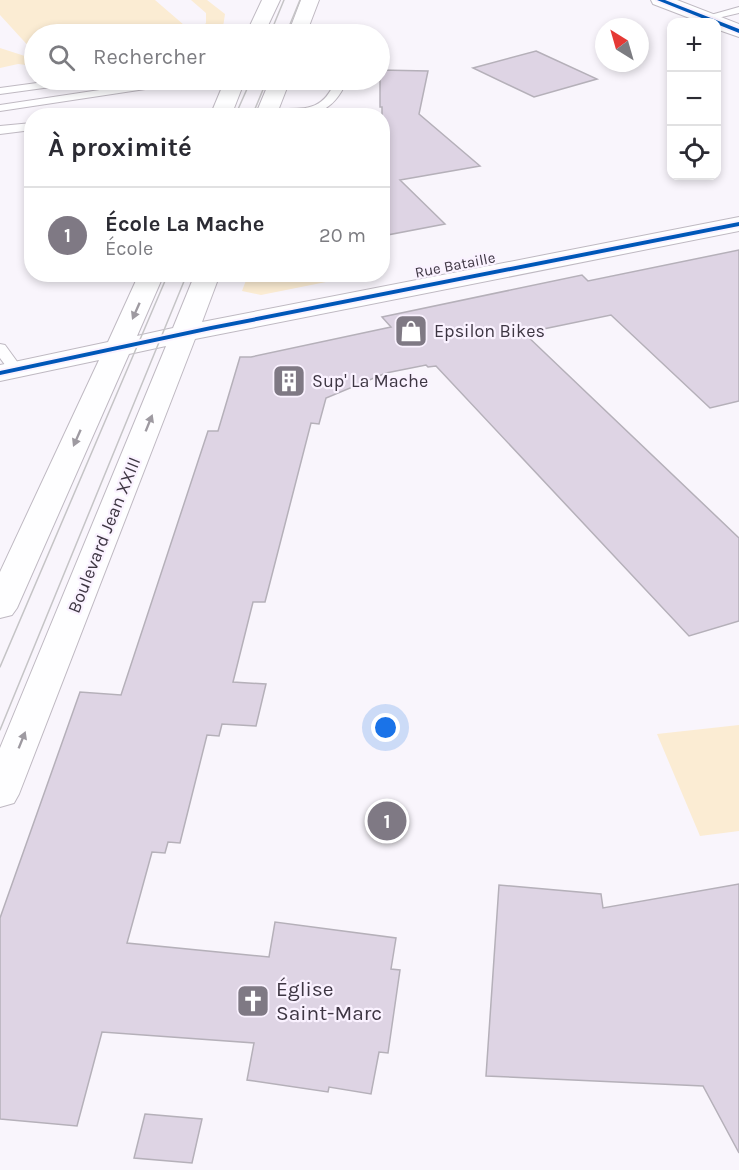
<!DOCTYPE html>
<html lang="fr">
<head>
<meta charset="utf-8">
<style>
	:root { --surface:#fff; --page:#f7f7f7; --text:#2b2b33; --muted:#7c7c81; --line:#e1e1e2; --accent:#7f7984 }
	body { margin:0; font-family:Karla,sans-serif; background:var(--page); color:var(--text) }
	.controls { position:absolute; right:18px; top:18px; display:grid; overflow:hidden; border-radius:12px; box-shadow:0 3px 9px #0003 }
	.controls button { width:54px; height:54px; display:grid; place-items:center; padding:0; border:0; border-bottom:2px solid var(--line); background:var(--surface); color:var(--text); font:30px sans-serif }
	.compass { position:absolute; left:595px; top:18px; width:54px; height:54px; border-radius:50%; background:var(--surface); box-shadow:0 3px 9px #0003; rotate:323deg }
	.you { position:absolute; left:386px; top:728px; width:21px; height:21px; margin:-15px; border:4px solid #fff; border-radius:50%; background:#1a73e8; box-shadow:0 0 0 9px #1a73e833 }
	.badge { display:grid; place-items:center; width:39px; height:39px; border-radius:50%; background:var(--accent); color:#fff; font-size:20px; font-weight:700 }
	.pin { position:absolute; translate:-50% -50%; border:3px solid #fff; box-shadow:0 2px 6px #0006 }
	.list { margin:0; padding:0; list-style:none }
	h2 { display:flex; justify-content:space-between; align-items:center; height:78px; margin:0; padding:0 24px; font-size:26px }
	h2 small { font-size:20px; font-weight:400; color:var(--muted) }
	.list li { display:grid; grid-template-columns:39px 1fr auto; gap:18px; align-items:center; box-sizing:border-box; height:96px; padding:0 24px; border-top:2px solid var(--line) }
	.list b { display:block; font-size:22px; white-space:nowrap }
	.list p { margin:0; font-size:20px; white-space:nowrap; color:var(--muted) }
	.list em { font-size:20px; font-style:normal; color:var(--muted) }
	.icon { flex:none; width:33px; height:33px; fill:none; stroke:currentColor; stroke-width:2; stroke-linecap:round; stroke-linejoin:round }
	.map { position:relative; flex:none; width:739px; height:1170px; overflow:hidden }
	.search { position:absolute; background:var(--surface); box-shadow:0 3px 9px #0003; left:24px; top:24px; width:366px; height:66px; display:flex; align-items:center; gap:15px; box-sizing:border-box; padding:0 21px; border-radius:33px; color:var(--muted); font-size:22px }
	.panel { position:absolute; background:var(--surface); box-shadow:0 3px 9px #0003; left:24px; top:108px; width:366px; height:174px; border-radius:24px }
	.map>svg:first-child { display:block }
	.green { fill:#fbecd3 }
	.building { fill:#ded4e4; stroke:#b5b0b9; stroke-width:1.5 }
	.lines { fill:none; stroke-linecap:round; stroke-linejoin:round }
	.lane-casing { stroke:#bfb9c2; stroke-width:2 }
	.secondary-casing { stroke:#bfb9c2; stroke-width:2 }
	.lane { fill:#fefeff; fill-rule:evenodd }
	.secondary { fill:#fefeff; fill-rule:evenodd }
	.tram { stroke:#c5c4c6; stroke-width:1.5 }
	.cycleway-casing { stroke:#faf2ff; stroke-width:4 }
	.cycleway { fill:#0057b8; fill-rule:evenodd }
	.oneway { fill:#9e9aa1 }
	.labels { text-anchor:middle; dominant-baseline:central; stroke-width:4.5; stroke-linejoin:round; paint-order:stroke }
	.far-street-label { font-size:15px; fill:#3e3643; stroke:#faf2ff }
	.poi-label { font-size:18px; fill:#3e3643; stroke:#faf2ff; text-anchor:start }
	.street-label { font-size:18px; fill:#3e3643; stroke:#faf2ff }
	.near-poi-label { font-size:21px; fill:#3e3643; stroke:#faf2ff; text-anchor:start }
</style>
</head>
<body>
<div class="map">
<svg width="739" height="1170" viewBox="0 0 739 1170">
	<rect width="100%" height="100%" fill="#f9f5fc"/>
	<path class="green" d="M0,0H155L184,25L127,34H34V50H32L0,15Z
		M191,0H207L225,14L222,34H197L206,23V13Z
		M0,48L34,59V66L18,64L0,68Z
		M248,275H323L331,281L261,295L242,291Z
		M739,725V831L700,836L657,734Z"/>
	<path class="building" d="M536,51L597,79L534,97L473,68Z
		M380,70L428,71L419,114L480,166L400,180L445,224L382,236V107H380Z
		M739,250V401L710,408L611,315L524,333L739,538V621L689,636L436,366L428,367L426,365L386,373L326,398L319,424L311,423L265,602H253L233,682L266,684L256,726L222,724L219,736L207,735L180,843L168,842L165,853L152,852L127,943L269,957L275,922L396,938L391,969L400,970L388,1053L379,1052L371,1094L329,1087L328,1092L247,1080L254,1043L102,1032L77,1126L0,1119V918L80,692L121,695L208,431H218L240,357H251L391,327L382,317L582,275L588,281Z
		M739,884V1153L703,1086L486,1076L499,885L601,894L603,908Z
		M145,1114L202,1119L192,1163L134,1158Z"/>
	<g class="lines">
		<g class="lane-casing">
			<path id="lane" d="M739,7V13L705,21L700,18Z
				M59,80H86L80,83L0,94V88Z
				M166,80H191L185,83L0,111V105Z
				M336,80H347C330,122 301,116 262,116L260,113C265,109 271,109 278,109C309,109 323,110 336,80Z
				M32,123V130L0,134V126Z
				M0,344L5,345L21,367L24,370L21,373H11L0,358Z"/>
		</g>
		<g class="secondary-casing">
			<path id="secondary" d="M262,0H280L264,34H246Z
				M301,0H319L306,34H288Z
				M651,0H677L739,24V37L716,29V22H700L653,4Z
				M225,80H245L231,116H210Z
				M270,80H290L276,116H255Z
				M739,217V231L195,339L19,794L14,803L0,807V748L166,346L129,354L17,608L12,615L0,618V572L99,360L0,381V365L108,342L139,274H164L137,336L173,328L195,274H220L202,322Z"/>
		</g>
		<use href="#lane" class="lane"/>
		<use href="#secondary" class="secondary"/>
		<path class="tram" d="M270,34L284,0
			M286,34L300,0
			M235,116L251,80
			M252,116L267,80
			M0,667L168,274
			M0,730L187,274"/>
		<g class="cycleway-casing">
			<path id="cycleway" d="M657,0H665L739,29V33Z
				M739,222V226L211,330L0,375V371L211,326Z"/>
		</g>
		<use href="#cycleway" class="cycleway"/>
	</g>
	<defs><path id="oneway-solid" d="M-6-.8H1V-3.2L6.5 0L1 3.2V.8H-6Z" transform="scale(1.5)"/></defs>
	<g class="oneway">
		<use href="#oneway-solid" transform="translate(136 311) rotate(114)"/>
		<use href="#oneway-solid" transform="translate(149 423) rotate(-68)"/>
		<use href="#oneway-solid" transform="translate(77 438) rotate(114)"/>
		<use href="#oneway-solid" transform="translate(22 740) rotate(-68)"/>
	</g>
	<defs>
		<g id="shop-square" transform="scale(1.725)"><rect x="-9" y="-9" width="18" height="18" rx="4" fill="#7f7984" stroke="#faf2ff"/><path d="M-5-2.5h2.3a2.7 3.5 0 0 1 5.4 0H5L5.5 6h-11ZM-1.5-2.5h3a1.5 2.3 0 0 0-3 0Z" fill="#fff"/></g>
		<g id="building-square" transform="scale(1.725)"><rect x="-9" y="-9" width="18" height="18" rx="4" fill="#7f7984" stroke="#faf2ff"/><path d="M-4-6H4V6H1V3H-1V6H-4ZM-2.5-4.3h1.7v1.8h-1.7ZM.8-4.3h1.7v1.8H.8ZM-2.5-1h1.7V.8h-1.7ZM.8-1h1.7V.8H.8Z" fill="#fff"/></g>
		<g id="church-square" transform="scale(1.725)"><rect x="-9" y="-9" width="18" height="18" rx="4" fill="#7f7984" stroke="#faf2ff"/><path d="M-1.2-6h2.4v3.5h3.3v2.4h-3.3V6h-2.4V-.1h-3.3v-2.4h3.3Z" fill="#fff"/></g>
	</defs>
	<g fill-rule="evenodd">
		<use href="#shop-square" x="411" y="331"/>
		<use href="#building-square" x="289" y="381"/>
		<use href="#church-square" x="253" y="1001"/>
	</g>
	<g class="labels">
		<g class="far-street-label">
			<text transform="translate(455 265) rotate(-11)">Rue Bataille</text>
		</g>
		<g class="poi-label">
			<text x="434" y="331">Epsilon Bikes</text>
			<text x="312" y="381">Sup' La Mache</text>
		</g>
		<g class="street-label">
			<text transform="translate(104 535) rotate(-68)">Boulevard Jean XXIII</text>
		</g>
		<g class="near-poi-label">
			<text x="276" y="989">Église<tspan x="276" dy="24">Saint-Marc</tspan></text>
		</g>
	</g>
</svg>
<div class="controls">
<button>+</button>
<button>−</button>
<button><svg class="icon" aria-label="locate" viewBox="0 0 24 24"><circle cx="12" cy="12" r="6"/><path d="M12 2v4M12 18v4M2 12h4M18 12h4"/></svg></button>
</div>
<svg class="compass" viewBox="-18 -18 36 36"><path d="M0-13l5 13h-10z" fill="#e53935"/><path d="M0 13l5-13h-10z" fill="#7c7c81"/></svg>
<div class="you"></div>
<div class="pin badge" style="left:387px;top:821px">1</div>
<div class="search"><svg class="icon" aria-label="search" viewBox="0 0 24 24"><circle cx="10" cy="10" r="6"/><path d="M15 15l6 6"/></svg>Rechercher</div>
<section class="panel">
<h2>À proximité<small></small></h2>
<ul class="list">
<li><span class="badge">1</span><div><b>École La Mache</b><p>École</p></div><em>20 m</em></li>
</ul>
</section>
</div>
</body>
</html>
